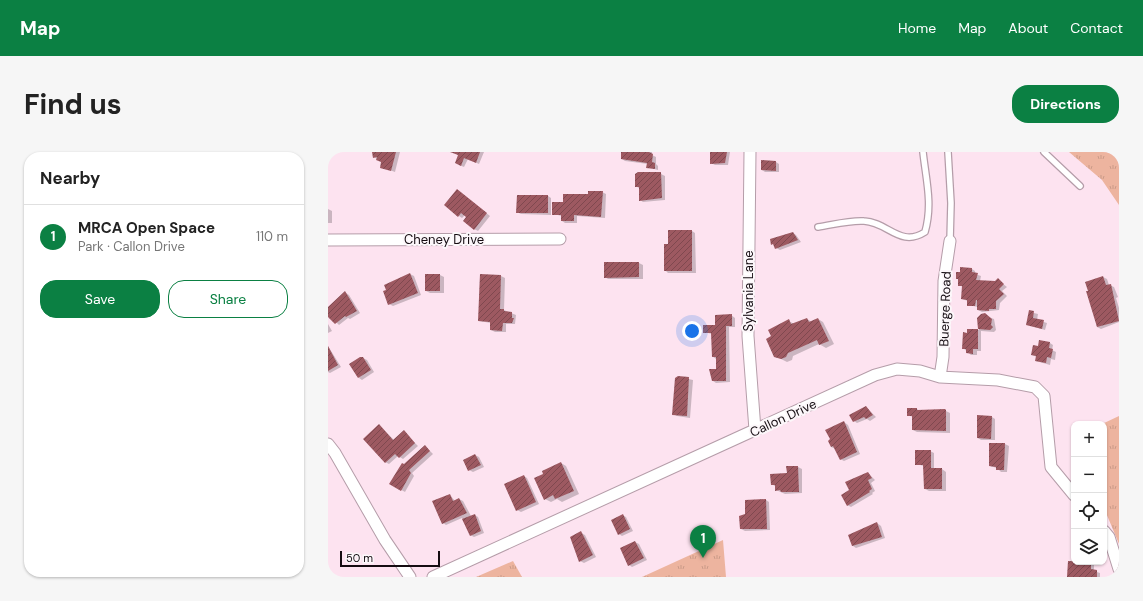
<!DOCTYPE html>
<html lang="en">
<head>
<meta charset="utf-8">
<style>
	:root { --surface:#fff; --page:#f6f6f6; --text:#222; --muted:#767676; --line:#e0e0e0; --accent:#0b8043 }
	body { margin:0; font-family:"DM Sans",sans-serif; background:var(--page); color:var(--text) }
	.controls { position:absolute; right:12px; bottom:12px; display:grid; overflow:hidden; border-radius:8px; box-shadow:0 1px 3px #0004 }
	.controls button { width:36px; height:36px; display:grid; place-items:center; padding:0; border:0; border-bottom:1px solid var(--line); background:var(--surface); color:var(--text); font:20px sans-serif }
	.scale { position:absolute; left:12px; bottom:10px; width:100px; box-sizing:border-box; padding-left:4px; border:2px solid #140c11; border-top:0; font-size:11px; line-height:14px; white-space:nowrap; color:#140c11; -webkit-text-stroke:3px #fcf7fa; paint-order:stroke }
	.you { position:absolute; left:364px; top:179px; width:14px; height:14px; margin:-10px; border:3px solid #fff; border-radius:50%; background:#1a73e8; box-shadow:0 0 0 6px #1a73e833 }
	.badge { display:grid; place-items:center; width:26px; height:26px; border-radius:50%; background:var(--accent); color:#fff; font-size:13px; font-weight:700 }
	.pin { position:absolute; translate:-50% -33px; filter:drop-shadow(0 1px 2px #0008) }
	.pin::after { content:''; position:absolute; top:21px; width:14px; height:12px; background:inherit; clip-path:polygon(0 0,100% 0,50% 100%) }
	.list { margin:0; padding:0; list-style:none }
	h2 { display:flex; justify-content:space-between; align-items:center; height:52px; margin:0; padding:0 16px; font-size:17px }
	h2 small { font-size:13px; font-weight:400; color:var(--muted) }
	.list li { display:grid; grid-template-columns:26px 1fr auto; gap:12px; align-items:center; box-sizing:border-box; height:64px; padding:0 16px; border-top:1px solid var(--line) }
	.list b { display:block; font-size:15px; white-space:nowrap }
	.list p { margin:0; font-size:13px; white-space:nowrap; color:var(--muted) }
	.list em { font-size:13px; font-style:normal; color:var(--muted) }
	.actions { display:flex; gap:8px; padding:12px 16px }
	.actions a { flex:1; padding:9px 0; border:1px solid var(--accent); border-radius:16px; text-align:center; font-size:14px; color:var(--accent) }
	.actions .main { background:var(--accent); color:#fff }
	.icon { flex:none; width:22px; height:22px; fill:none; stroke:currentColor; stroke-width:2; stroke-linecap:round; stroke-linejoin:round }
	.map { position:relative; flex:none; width:791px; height:425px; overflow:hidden; border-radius:16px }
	header { display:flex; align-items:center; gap:24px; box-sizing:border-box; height:56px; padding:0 20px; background:var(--accent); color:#fff }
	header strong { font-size:19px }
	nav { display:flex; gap:22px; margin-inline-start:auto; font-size:14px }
	.intro { display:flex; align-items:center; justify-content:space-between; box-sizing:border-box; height:96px; padding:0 24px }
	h1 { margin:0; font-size:28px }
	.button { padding:10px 18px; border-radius:16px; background:var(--accent); color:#fff; font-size:14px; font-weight:700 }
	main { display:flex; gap:24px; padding:0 24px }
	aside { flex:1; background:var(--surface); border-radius:16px; box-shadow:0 1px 3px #0004 }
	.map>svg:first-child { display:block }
	.grass { fill:url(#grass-tufts) }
	.shadow { fill:#0003 }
	.building { fill:url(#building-hatch) }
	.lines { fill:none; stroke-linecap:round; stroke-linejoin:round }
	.lane-casing { stroke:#b59da9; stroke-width:8 }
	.street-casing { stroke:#b59da9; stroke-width:13 }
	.lane { stroke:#fff; stroke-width:5.5 }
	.street { stroke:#fff; stroke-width:11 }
	.labels { text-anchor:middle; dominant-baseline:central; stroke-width:4; stroke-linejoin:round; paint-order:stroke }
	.street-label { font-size:13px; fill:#140c11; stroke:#fcf7fa }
</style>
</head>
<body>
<header>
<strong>Map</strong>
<nav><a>Home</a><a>Map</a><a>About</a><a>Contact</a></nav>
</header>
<div class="intro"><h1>Find us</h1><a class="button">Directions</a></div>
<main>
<aside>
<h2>Nearby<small></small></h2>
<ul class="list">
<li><span class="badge">1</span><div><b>MRCA Open Space</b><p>Park · Callon Drive</p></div><em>110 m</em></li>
</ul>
<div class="actions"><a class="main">Save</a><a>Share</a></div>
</aside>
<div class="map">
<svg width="791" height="425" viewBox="0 0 791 425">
	<defs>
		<pattern id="grass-tufts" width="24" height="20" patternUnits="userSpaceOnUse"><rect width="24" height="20" fill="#edb49f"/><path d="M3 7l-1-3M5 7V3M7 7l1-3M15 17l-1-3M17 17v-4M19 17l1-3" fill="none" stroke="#ca9a88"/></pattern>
		<pattern id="building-hatch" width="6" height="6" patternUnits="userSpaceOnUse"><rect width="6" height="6" fill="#9d5961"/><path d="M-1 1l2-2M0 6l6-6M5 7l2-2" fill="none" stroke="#7f484f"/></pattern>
	</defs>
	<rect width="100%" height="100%" fill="#fde3f0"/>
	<path class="grass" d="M741,0H791V53L774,28Z
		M791,264V392L776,356V272H774Z
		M395,388L398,425H314Z
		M185,409L194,425H148Z"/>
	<path class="shadow" d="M45,0H72L67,20L53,15L54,10L46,5Z
		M124,0H156L151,12L140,7L136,15L131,13V3Z
		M294,0H324V3L328,5V12L330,14V18L319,15L320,12L297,9L294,7Z
		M383,0H402L400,13H387L383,11Z
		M448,10L451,12V20H437L434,18Z
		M333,22L337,24V48L315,50L312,48V37L308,34V23Z
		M129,38L162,64L150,79L146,77L137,63L134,66L131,64Z
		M274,40L278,42L277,66L249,64V71H237L234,69V64L225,62L236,51Z
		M220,44L223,46V63L193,62L189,60Z
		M0,57L4,59V71H0Z
		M364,79L367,81L368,121H340L337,118Z
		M465,81L468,83L473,90L452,98L448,96Z
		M311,111L315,113V127H280L277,125Z
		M644,117L647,119V122L653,124L652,129L668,130L670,128L679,135L674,139L679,144L672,151L671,158L654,160L650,158V155L640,153V149L634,147L635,135L631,133V128L629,126Z
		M82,122L86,124L93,143L65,154L61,152Z
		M112,123L116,125V141H102L98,139Z
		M152,123L173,124L177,126L176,158L188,163L187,172H178V180H167L163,178V171L151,169Z
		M775,125L779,127L781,133L786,135L790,145L788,146L791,156V170L773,177L769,175L761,139Z
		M18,141L21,143L32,161L22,167L20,166L11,173L0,162V156Z
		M702,160L710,162L709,168L719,171L717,178L700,173Z
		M403,163L407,166V175H401L402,230L388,231L385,229L389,218L388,207L384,204V182L376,180Z
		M653,163L666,167L668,178L666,180L653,179V199H649V203H643L635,196L640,178H651L650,167Z
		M479,167L484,170L490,167L495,170L506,192L498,196L491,192L465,204L464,208L459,210L447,204L444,185L461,169L466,172Z
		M0,172L4,179L0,181Z
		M722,191L725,193L724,198L728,200L727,208L723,207L722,213L708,209L709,205L704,203L710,195Z
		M0,194L13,215L2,221L0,220Z
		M35,206L39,208L46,220L34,228L31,226Z
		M351,225L365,228L362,266L349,264L345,262Z
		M538,255L548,265L542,269L539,267L529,271L526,269Z
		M589,257L591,259L616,258L622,261V281L589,280L585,278V265L580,263Z
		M664,265L667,267V288H653L650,286Z
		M516,270L520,273L532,302L516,309L512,307L508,297L503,295Z
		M51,273L66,288L76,280L90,294L75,307L70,304L61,312L57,310Z
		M662,292H677L681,294L679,320H673L669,316L662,314Z
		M97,294L105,302L84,321L86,324L77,340L63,332L76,313Z
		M602,299L606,301V317H614L618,320V339H601L597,337L596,314L588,312Z
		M147,303L151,305L156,315L145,320L141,318Z
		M233,311L238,314L251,342L234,350L229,347L223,350L217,347V322Z
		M470,315L474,317V341L457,342L448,338V335L444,332Z
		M540,321L547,328L543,331L547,339L544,341L545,342L523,355L519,353L523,339Z
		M196,324L199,326L211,352L193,360L189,358Z
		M122,343L127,349L131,347L135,349L143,364L147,363L150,365L156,381L146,385L142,383L134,366L118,373L115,371Z
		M438,348L441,350L442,378L417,379L413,377Z
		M294,363L298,365L305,379L294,384L291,382Z
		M549,371L553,374L557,386L528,396L525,394L521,383Z
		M253,381L257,383L268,405L256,411L252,409Z
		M307,390L311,392L319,408L304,415L301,413Z
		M762,411L766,413V419L772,421V425H740Z"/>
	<path class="building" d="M44,0H68L63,19L52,16L53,10L48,8L49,5L45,6Z
		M122,0H152L148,11L136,6L133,14L127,11L130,3Z
		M293,0H321L325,2L324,10L327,11V17L318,16L319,11L293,7Z
		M382,0H399L397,11L382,12Z
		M433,8L448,9V19L433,18Z
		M310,20H333L334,46L311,49V35H307V22Z
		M129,37L159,61L146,78L135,69L138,65L133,61L130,65L116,53Z
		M260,39H275L273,65L246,63V69H233V63H224V50H235V42H260Z
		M189,43H220V61H188Z
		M340,78H364V119H336V92H340Z
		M465,80L470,88L447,97L445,92L443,93L442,87Z
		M276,110H311V125L276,126Z
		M632,115L644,116V120L650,121L648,128L667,129L670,126L676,132L671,137L676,142L668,149V157H661V159L649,158V148H648L647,154H639V148L633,147L634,134H630V127H628V120H632Z
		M82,121L90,141L60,153L55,139L58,138L56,133Z
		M97,122H112V139H97Z
		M152,122L173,123L172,157H176V159L184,160V166H186L184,171H175L174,179L162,178V170L150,169Z
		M775,124L778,133L783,132L791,169L769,175L758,139H760L757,130Z
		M17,139L29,159L18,165L17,164L7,172L0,165V155Z
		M701,158L706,159L705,166L716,168L714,177L698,173Z
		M657,161L664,167L663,173L665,175L662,178L650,177L649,166L653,162Z
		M404,162V174H398V229H384L381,217H388V205H384L383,181H375V173H387V163Z
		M479,166L481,170L490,166L501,189L491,193L489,188L460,201L458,205L453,207L446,205L438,187L443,184L440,178L461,167L463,172Z
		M639,177H650V197H645V202L638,201V197H634L635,180L639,181Z
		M711,188L722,190L721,196L725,197L723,206L719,205L718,211L707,209L708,204L703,203L705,193L710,194Z
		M0,194L10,213L0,219Z
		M32,205H35L43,218L30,226L21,212Z
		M350,224L361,225L359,264L344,263L347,226Z
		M538,254L545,263L538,267L536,265L525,270L521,263Z
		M579,256H589V258L617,257L618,258V279L584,278V264H579Z
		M649,263L664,264L663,287L649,286Z
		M516,269L529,300L512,308L505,294L503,295L500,289L502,287L497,278Z
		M51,272L65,288L76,278L87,291L71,306L67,302L57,311L35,287Z
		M661,291H677L676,318H668V315L661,314Z
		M97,293L102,299L81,318L83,321L73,339L61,332L74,311L76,312Z
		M587,298H603V316H614V337H596L595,313H587Z
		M147,302L153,313L140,319L135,308Z
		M233,310L246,339L227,347L225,343L216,348L206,326L215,322L214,319Z
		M458,314H470L471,340H453L452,338L447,339V333H443L442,322L459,321Z
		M540,320L544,326L540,328L544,337L541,339L542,340L519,354L513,343L521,338L517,330Z
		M196,323L208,350L188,359L176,332Z
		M122,342L125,349L131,346L139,361L114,372L104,349Z
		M438,347L439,377H412L411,364L417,362V348Z
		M147,362L153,379L142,384L134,367Z
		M295,362L302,377L290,383L283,368Z
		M549,370L554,385L524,394L520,383Z
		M253,379L265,403L251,410L242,385Z
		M307,389L316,406L300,414L292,396Z
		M740,409L763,410V417L769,418V425H739Z"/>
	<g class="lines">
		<g class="lane-casing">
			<path id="lane" d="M620,0L623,51L622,89
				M716,0L752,34
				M490,75C504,73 521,68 536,69C560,70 572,96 597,80C605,52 598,28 595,0"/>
		</g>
		<g class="street-casing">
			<path id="street" d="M422,0L420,184L427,278
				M0,88L232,87
				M612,225L615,205L616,129L622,89
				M0,292L7,301L57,388L82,425
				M776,379L781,385L791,417
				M105,425L547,223L569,217L592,219L612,225L670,228L707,235L716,244L723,315L746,343"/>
		</g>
		<use href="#lane" class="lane"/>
		<use href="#street" class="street"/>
	</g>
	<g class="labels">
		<g class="street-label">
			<text x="116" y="87">Cheney Drive</text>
			<text transform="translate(420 139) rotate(-90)">Sylvania Lane</text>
			<text transform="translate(617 157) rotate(-88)">Buerge Road</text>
			<text transform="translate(455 266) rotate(-25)">Callon Drive</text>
		</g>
	</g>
</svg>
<div class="controls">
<button>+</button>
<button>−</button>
<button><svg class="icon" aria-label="locate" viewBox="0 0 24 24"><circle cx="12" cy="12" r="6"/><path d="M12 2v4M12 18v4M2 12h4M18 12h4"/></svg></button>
<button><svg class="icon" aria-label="layers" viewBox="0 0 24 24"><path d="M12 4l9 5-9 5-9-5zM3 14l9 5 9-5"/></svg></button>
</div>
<div class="scale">50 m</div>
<div class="you"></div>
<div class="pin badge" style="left:375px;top:406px">1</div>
</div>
</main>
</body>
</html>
